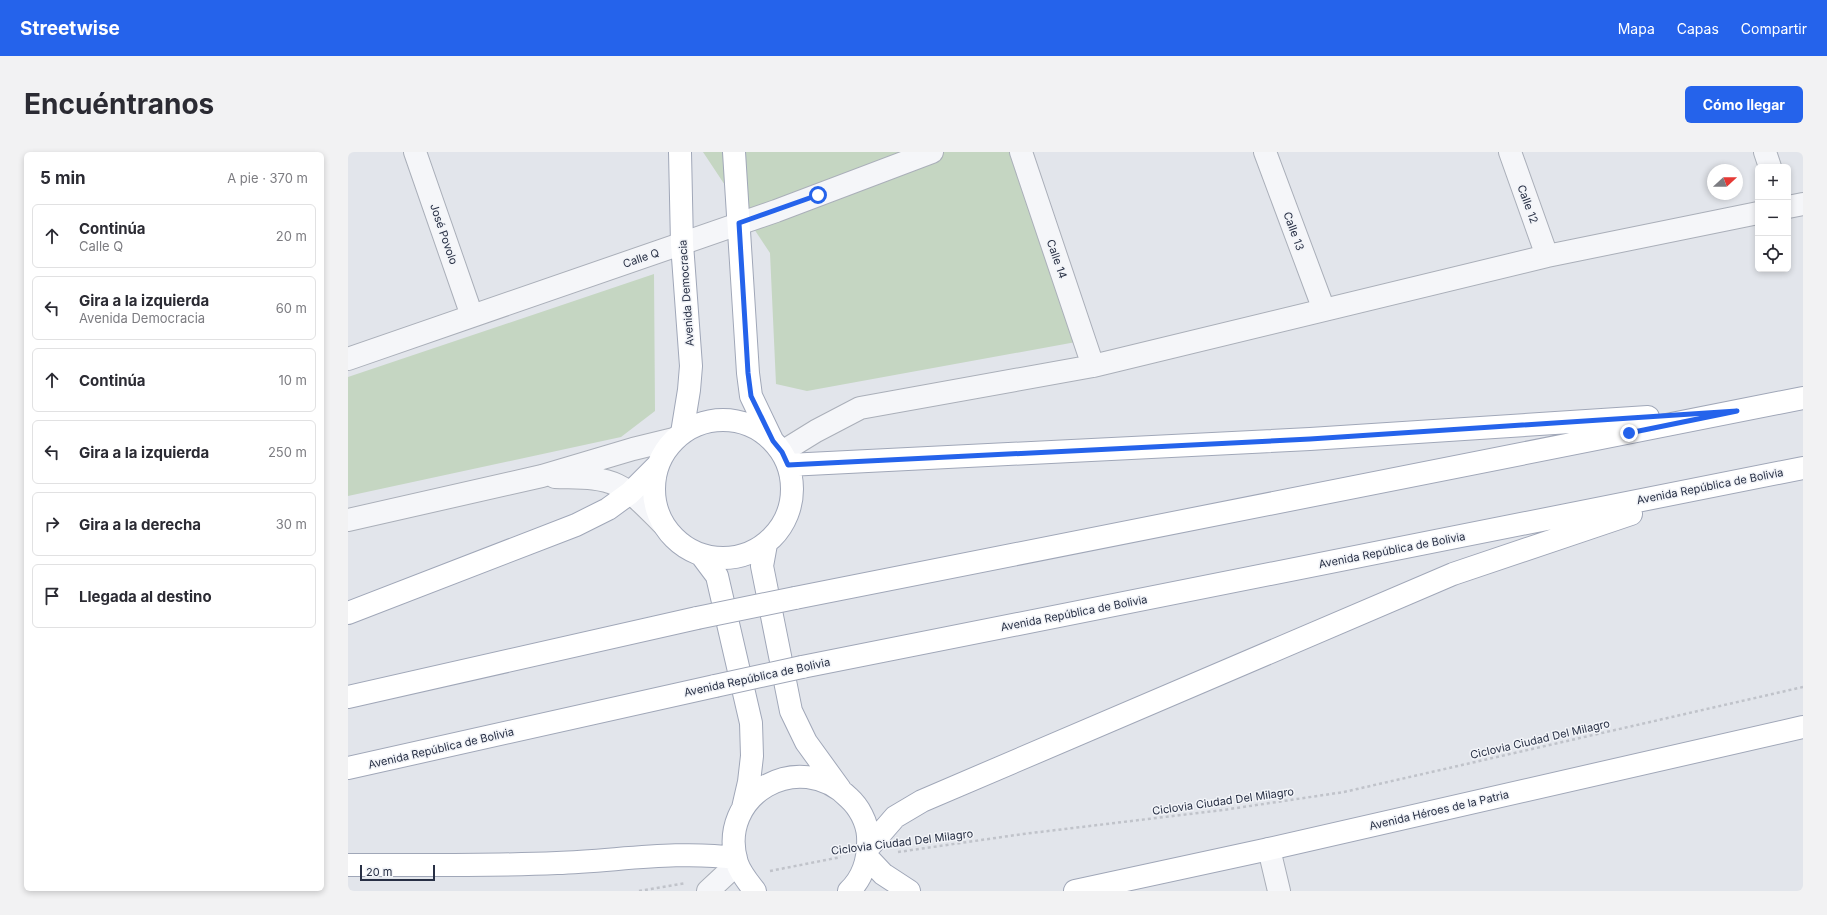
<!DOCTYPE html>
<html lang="es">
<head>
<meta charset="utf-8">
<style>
	:root { --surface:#fff; --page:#f2f2f3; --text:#2b2b33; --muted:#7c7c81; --line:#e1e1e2; --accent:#2563eb }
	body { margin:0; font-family:Inter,sans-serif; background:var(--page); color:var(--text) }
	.controls { position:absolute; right:12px; top:12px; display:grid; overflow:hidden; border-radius:6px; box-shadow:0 2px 6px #0003 }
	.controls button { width:36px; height:36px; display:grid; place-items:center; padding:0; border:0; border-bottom:1px solid var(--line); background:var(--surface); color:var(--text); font:20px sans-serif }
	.compass { position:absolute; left:1359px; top:12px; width:36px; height:36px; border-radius:50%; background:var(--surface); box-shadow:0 2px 6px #0003; rotate:69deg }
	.scale { position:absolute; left:12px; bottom:10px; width:75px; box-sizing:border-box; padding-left:4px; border:2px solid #283045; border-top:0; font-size:11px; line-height:14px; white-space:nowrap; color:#283045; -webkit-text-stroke:3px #f2f4f8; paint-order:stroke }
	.stop { position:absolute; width:12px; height:12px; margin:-9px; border:3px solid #2563eb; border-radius:50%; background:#fff }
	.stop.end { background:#2563eb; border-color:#fff; box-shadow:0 1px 4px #0008 }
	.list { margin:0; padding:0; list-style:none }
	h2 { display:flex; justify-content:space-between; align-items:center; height:52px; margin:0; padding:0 16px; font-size:17px }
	h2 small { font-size:13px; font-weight:400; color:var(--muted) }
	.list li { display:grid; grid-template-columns:26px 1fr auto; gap:12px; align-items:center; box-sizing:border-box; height:64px; margin:0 8px 8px; padding:0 8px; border:1px solid var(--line); border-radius:6px }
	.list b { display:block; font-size:15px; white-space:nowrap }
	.list p { margin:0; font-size:13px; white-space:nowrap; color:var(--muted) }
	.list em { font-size:13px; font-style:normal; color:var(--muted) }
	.icon { flex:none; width:22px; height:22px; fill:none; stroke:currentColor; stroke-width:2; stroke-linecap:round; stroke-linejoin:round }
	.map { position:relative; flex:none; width:1455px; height:739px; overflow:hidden; border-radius:6px }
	header { display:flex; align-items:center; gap:24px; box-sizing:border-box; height:56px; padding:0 20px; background:var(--accent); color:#fff }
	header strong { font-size:19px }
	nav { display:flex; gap:22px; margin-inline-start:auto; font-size:14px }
	.intro { display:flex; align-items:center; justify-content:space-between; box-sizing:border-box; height:96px; padding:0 24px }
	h1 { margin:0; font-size:28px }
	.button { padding:10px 18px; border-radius:6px; background:var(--accent); color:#fff; font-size:14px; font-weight:700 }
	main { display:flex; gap:24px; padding:0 24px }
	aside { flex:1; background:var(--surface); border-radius:6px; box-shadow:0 2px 6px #0003 }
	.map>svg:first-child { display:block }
	.green { fill:#c5d6c2 }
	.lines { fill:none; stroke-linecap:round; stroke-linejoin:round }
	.minor-casing { stroke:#aaafb9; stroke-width:24 }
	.major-casing { stroke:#a0a7b8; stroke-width:24 }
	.path { stroke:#c0c3ca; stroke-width:2.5; stroke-dasharray:3 3; stroke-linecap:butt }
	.minor { stroke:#f5f6f9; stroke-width:22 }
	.major { stroke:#fff; stroke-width:22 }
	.major-bridge-casing { stroke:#a0a7b8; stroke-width:24; stroke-linecap:butt }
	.major-bridge { stroke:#fff; stroke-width:22 }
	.route { stroke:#2563eb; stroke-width:5 }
	.labels { text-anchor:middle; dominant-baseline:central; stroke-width:3; stroke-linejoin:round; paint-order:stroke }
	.street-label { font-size:11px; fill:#283045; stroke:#f2f4f8 }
</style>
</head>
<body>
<header>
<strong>Streetwise</strong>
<nav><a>Mapa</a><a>Capas</a><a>Compartir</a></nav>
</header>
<div class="intro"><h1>Encuéntranos</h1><a class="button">Cómo llegar</a></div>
<main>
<aside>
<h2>5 min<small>A pie · 370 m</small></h2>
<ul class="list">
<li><svg class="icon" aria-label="ahead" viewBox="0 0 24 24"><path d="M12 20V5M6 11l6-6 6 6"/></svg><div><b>Continúa</b><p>Calle Q</p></div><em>20 m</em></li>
<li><svg class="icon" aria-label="left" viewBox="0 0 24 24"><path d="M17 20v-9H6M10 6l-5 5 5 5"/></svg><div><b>Gira a la izquierda</b><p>Avenida Democracia</p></div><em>60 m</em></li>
<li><svg class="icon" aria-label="ahead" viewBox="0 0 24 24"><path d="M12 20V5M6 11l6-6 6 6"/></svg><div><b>Continúa</b></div><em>10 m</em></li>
<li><svg class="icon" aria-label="left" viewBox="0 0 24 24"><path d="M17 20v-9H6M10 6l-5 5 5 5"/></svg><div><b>Gira a la izquierda</b></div><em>250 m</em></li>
<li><svg class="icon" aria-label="right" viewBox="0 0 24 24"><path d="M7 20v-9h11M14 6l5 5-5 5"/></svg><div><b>Gira a la derecha</b></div><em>30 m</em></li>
<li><svg class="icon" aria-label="arrive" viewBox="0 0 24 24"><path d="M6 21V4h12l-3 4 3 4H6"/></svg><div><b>Llegada al destino</b></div></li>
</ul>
</aside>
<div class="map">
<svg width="1455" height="739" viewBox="0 0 1455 739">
	<rect width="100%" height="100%" fill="#e2e5eb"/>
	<path class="green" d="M355,0H661L728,190L459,239L428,232L422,101Z
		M306,122L307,259L273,285L0,344V225Z"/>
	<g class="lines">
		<g class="minor-casing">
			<path id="minor" d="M67,0L124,164
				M673,0L745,214
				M917,0L976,158
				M1162,0L1199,104
				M1417,0L1422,15
				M1440,55L1455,52
				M0,207L428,59L584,0
				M434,300L468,279L512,256L745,214L1199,104L1410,61
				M207,325C227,326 250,324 269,333C286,341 301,358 314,371
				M0,368L194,324L285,297L326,287
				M921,697L931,739
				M360,739L389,712"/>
		</g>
		<g class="major-casing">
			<path id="major" d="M332,0L334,92L343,214L341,238L334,281
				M386,0L400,221L403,244L424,288
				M306 337a69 69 0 1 1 138 0a69 69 0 1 1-138 0Z
				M440,313L962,287L1300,265
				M418,392L414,414L443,559L458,590L492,637
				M354,404L369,424L403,571L404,604L401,630L395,656
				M447,446L1455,246
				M0,461L228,373L260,357L282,341L309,314
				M454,515L1455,316
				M0,545L349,466
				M0,616L367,534
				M521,695L547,665L574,649L1105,422L1283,362
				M519,705L535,722L561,739
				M0,713C70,713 140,714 209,711C269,709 329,698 388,706
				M407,739C400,730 393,722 389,711C368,643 451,595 501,646C511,655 519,670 520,684C521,704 516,725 501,739
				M727,739L921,697L1455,575"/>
		</g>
		<path class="path" d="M550,700L675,682L875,658L996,640L1455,535
			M422,719L493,705
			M291,739L338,731"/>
		<use href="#minor" class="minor"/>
		<use href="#major" class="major"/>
		<g class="major-bridge-casing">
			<path id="major-bridge" d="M349,466L447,446
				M367,534L454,515"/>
		</g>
		<use href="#major-bridge" class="major-bridge"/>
	</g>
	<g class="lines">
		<path class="route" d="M470,43L391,71L400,221L403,244L425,289L434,300L440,313L962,287L1389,259L1281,281"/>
	</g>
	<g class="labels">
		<g class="street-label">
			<text transform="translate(1180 52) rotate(70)">Calle 12</text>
			<text transform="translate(946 79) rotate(70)">Calle 13</text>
			<text transform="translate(96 82) rotate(71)">José Povolo</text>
			<text transform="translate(293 106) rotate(-19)">Calle Q</text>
			<text transform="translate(709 107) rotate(71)">Calle 14</text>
			<text transform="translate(338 141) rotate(-94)">Avenida Democracia</text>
			<text transform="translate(1362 334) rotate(-11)">Avenida República de Bolivia</text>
			<text transform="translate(1044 398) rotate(-11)">Avenida República de Bolivia</text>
			<text transform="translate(726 461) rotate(-11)">Avenida República de Bolivia</text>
			<text transform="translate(409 525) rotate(-12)">Avenida República de Bolivia</text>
			<text transform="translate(1192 587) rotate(-13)">Ciclovia Ciudad Del Milagro</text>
			<text transform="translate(93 596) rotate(-13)">Avenida República de Bolivia</text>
			<text transform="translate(875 649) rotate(-8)">Ciclovia Ciudad Del Milagro</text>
			<text transform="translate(1091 658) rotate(-13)">Avenida Héroes de la Patria</text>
			<text transform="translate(554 690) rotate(-7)">Ciclovia Ciudad Del Milagro</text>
		</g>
	</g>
</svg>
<div class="controls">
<button>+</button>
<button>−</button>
<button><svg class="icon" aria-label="locate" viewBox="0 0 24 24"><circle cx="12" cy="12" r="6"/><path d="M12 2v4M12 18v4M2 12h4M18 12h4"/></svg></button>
</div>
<svg class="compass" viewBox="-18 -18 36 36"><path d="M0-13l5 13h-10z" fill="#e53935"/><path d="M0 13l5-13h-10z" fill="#7c7c81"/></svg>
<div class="scale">20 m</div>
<div class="stop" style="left:470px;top:43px"></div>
<div class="stop end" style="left:1281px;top:281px"></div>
</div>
</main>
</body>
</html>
